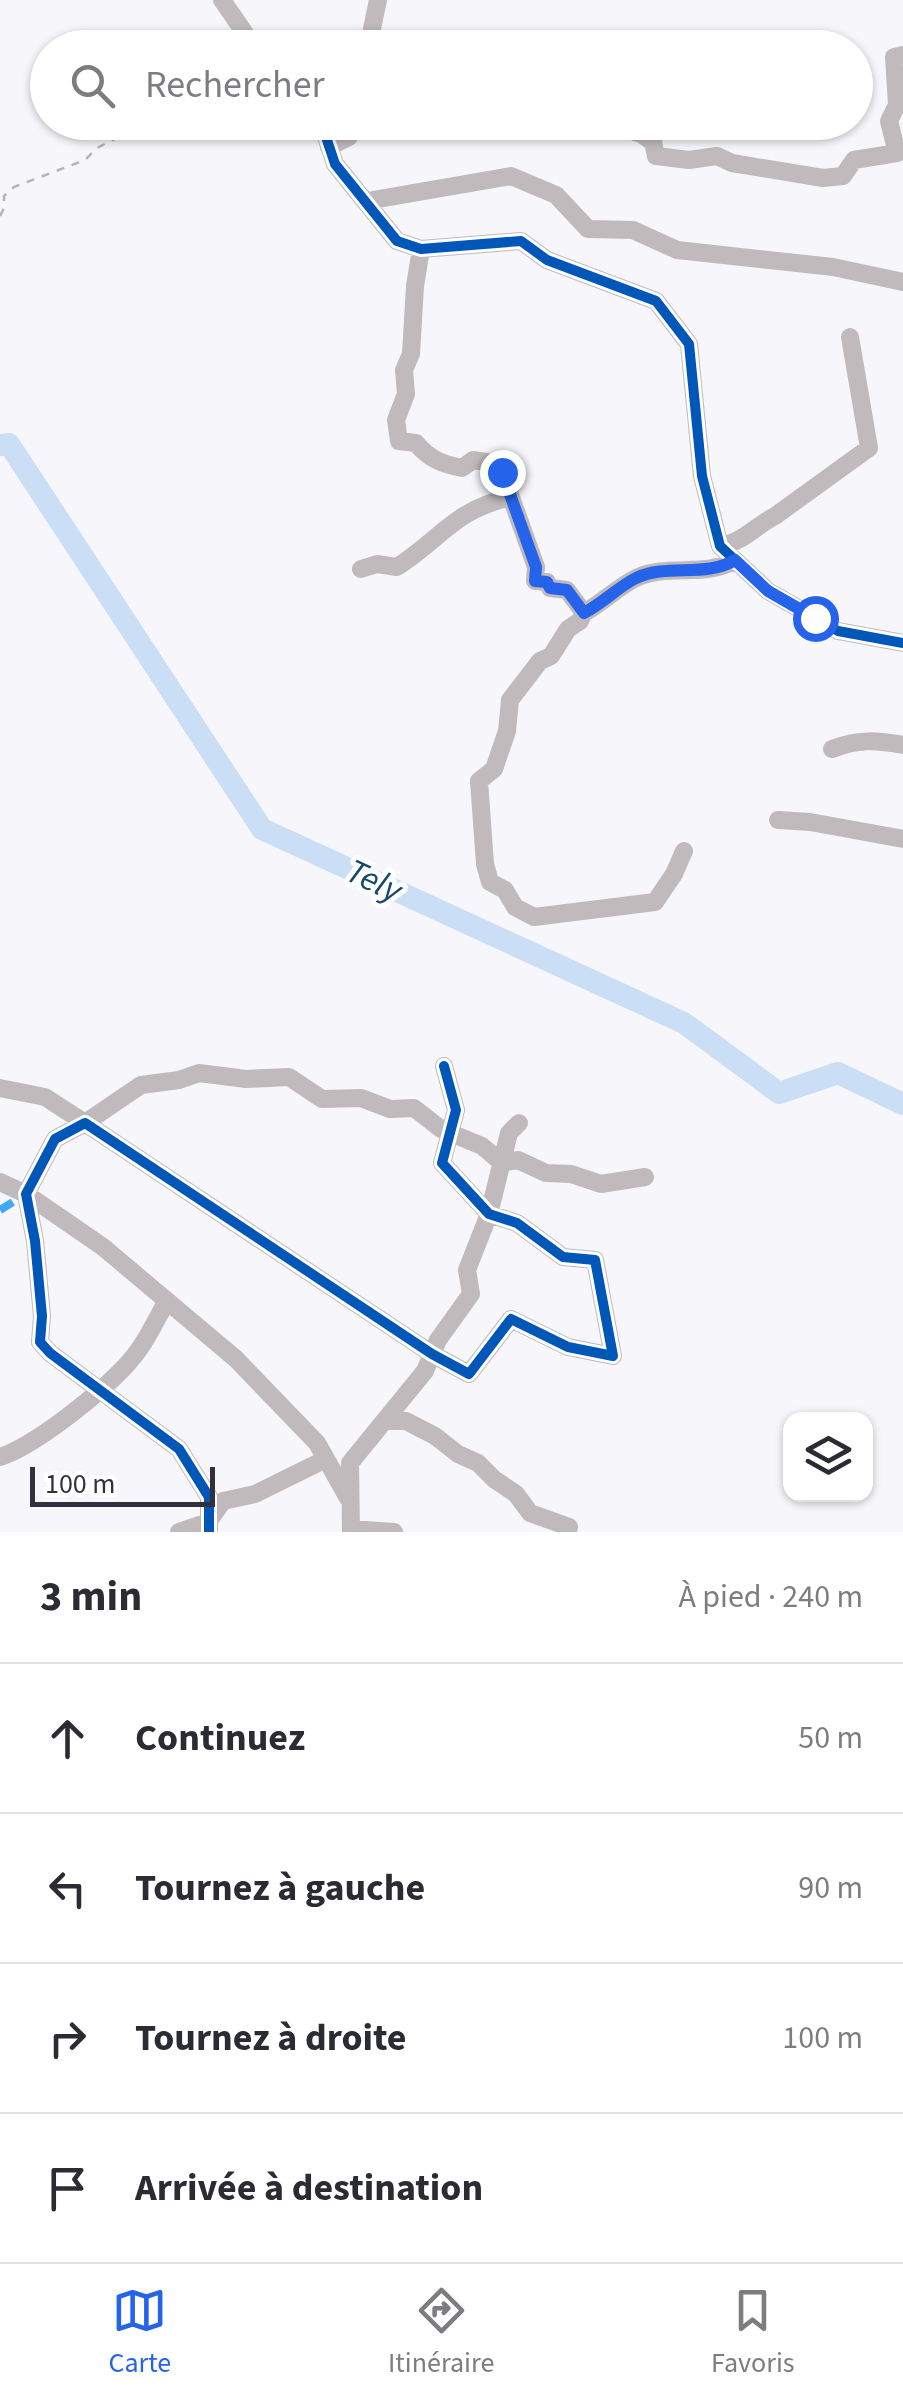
<!DOCTYPE html>
<html lang="fr">
<head>
<meta charset="utf-8">
<style>
	:root { --surface:#fff; --page:#f2f2f3; --text:#2b2b33; --muted:#7c7c81; --line:#e1e1e2; --accent:#2563eb }
	body { margin:0; font-family:"Source Sans 3",sans-serif; background:var(--page); color:var(--text) }
	.controls { position:absolute; right:30px; bottom:30px; display:grid; overflow:hidden; border-radius:20px; box-shadow:0 2px 8px #0004 }
	.controls button { width:90px; height:90px; display:grid; place-items:center; padding:0; border:0; border-bottom:2px solid var(--line); background:var(--surface); color:var(--text); font:50px sans-serif }
	.scale { position:absolute; left:30px; bottom:25px; width:185px; box-sizing:border-box; padding-left:10px; border:5px solid #32303c; border-top:0; font-size:28px; line-height:35px; white-space:nowrap; color:#32303c; -webkit-text-stroke:8px #fff; paint-order:stroke }
	.stop { position:absolute; width:30px; height:30px; margin:-22px; border:8px solid #2563eb; border-radius:50%; background:#fff }
	.stop.end { background:#2563eb; border-color:#fff; box-shadow:0 2px 10px #0008 }
	.list { margin:0; padding:0; list-style:none }
	h2 { display:flex; justify-content:space-between; align-items:center; height:130px; margin:0; padding:0 40px; font-size:42px }
	h2 small { font-size:32px; font-weight:400; color:var(--muted) }
	.list li { display:grid; grid-template-columns:65px 1fr auto; gap:30px; align-items:center; box-sizing:border-box; height:150px; padding:0 40px; border-top:2px solid var(--line) }
	.list b { display:block; font-size:38px; white-space:nowrap }
	.list em { font-size:32px; font-style:normal; color:var(--muted) }
	.icon { flex:none; width:55px; height:55px; fill:none; stroke:currentColor; stroke-width:2; stroke-linecap:round; stroke-linejoin:round }
	.map { position:relative; flex:none; width:903px; height:1532px; overflow:hidden }
	.search { position:absolute; background:var(--surface); box-shadow:0 2px 8px #0004; left:30px; right:30px; top:30px; height:110px; display:flex; align-items:center; gap:25px; box-sizing:border-box; padding:0 35px; border-radius:55px; color:var(--muted); font-size:38px }
	.sheet { height:730px; background:var(--surface) }
	nav { display:flex; justify-content:space-around; align-items:center; box-sizing:border-box; height:140px; border-top:2px solid var(--line); background:var(--surface); font-size:28px; color:var(--muted) }
	nav a { display:grid; justify-items:center; gap:5px }
	nav .on { color:var(--accent) }
	.map>svg:first-child { display:block }
	.lines { fill:none; stroke-linecap:round; stroke-linejoin:round }
	.river { stroke:#cadff5; stroke-width:22 }
	.path { stroke:#b8b4b6; stroke-width:2.5; stroke-dasharray:8 8; stroke-linecap:butt }
	.minor { stroke:#c1babc; stroke-width:18 }
	.quiet { stroke:#3fa9f5; stroke-width:8; stroke-dasharray:15 8; stroke-linecap:butt }
	.cycleway-casing { stroke:#fff; stroke-width:16 }
	.cycleway { stroke:#0057b8; stroke-width:10 }
	.route { stroke:#2563eb; stroke-width:12 }
	.labels { text-anchor:middle; dominant-baseline:central; stroke-width:10; stroke-linejoin:round; paint-order:stroke }
	.water-label { font-size:35px; font-style:italic; fill:#17476d; stroke:#fff }
</style>
</head>
<body>
<div class="map">
<svg width="903" height="1532" viewBox="0 0 903 1532">
	<rect width="100%" height="100%" fill="#f7f6fa"/>
	<g class="lines">
		<path class="river" d="M0,445L9,444L262,829L684,1023L779,1093L838,1073L903,1104"/>
		<path class="path" d="M0,216L4,208V196L14,187L85,160L97,148L120,136L135,122"/>
		<path class="minor" d="M222,0L255,48
			M368,48L378,0
			M321,122L335,164L397,241L421,249L521,241L547,260L656,301L689,344L702,476L720,546L768,591L838,631L903,643
			M607,122L641,134L653,142L656,156L689,160L717,156L732,163L823,178L843,176L854,160L897,153L889,121L897,105L894,57L903,55
			M329,147L349,137L354,122
			M367,201L511,176L556,195L588,229L633,230L677,250L833,267L903,282
			M421,249L415,286L411,354L404,370L406,394L396,420L399,441L416,443C429,459 442,464 462,468L473,460L486,462L502,472L536,567L535,581L547,582L550,588L567,590L584,613C602,603 618,587 636,578C668,563 706,578 735,560
			M720,546C740,544 757,525 775,516L869,448L850,337
			M361,569L377,564L397,567C442,538 454,510 511,497
			M584,613L580,621L568,629L551,656L540,661L510,700L507,731L494,769L479,781L485,864L490,882L505,890L515,907L534,917L655,902L674,874L684,851
			M832,749C858,739 876,740 903,745
			M778,820L810,822L903,839
			M0,1088L45,1097L85,1123L141,1085L179,1080L199,1073L246,1079L289,1077L322,1099L361,1098L390,1109L414,1108L441,1129L482,1146L502,1163L518,1160L546,1173L571,1174L601,1184L645,1177
			M0,1182L26,1194L103,1247L236,1359L317,1443L348,1498
			M387,1421H406L435,1436L458,1454L478,1463L494,1479L516,1494L530,1513L569,1527L568,1532
			M0,1457C37,1445 118,1381 140,1348C150,1334 158,1316 167,1301
			M351,1529L394,1532
			M179,1532L208,1522L223,1501L255,1494L326,1459
			M209,1532V1497L179,1449L50,1353L40,1342L42,1316L35,1241L26,1194L55,1139L85,1123L432,1354L469,1374L511,1319L568,1347L613,1356L595,1260L563,1257L517,1223L489,1214L442,1163L456,1110L444,1066
			M351,1532L350,1463L425,1371L438,1340L471,1294L467,1270L489,1214L509,1133L519,1123"/>
		<path class="quiet" d="M0,1210L26,1194"/>
		<g class="cycleway-casing">
			<path id="cycleway" d="M321,122L335,164L397,241L421,249L521,241L547,260L656,301L689,344L702,476L720,546L768,591L838,631L903,643
				M209,1532V1497L179,1449L50,1353L40,1342L42,1316L35,1241L26,1194L55,1139L85,1123L432,1354L469,1374L511,1319L568,1347L613,1356L595,1260L563,1257L517,1223L489,1214L442,1163L456,1110L444,1066"/>
		</g>
		<use href="#cycleway" class="cycleway"/>
	</g>
	<g class="lines">
		<path class="route" d="M502,472L536,567L535,581L547,582L550,588L567,590L584,613C603,603 618,587 636,578C668,563 705,578 735,560L768,591L815,618"/>
	</g>
	<g class="labels">
		<g class="water-label">
			<text transform="translate(374 881) rotate(25)">Tely</text>
		</g>
	</g>
</svg>
<div class="controls">
<button><svg class="icon" aria-label="layers" viewBox="0 0 24 24"><path d="M12 4l9 5-9 5-9-5zM3 14l9 5 9-5"/></svg></button>
</div>
<div class="scale">100 m</div>
<div class="stop" style="left:815px;top:618px"></div>
<div class="stop end" style="left:502px;top:472px"></div>
<div class="search"><svg class="icon" aria-label="search" viewBox="0 0 24 24"><circle cx="10" cy="10" r="6"/><path d="M15 15l6 6"/></svg>Rechercher</div>
</div>
<section class="sheet">
<h2>3 min<small>À pied · 240 m</small></h2>
<ul class="list">
<li><svg class="icon" aria-label="ahead" viewBox="0 0 24 24"><path d="M12 20V5M6 11l6-6 6 6"/></svg><div><b>Continuez</b></div><em>50 m</em></li>
<li><svg class="icon" aria-label="left" viewBox="0 0 24 24"><path d="M17 20v-9H6M10 6l-5 5 5 5"/></svg><div><b>Tournez à gauche</b></div><em>90 m</em></li>
<li><svg class="icon" aria-label="right" viewBox="0 0 24 24"><path d="M7 20v-9h11M14 6l5 5-5 5"/></svg><div><b>Tournez à droite</b></div><em>100 m</em></li>
<li><svg class="icon" aria-label="arrive" viewBox="0 0 24 24"><path d="M6 21V4h12l-3 4 3 4H6"/></svg><div><b>Arrivée à destination</b></div></li>
</ul>
</section>
<nav>
<a class="on"><svg class="icon" aria-label="map" viewBox="0 0 24 24"><path d="M3 6l6-2 6 2 6-2v14l-6 2-6-2-6 2zM9 4v14M15 6v14"/></svg>Carte</a>
<a><svg class="icon" aria-label="directions" viewBox="0 0 24 24"><path d="M12 3l9 9-9 9-9-9zM9 14v-3h6M13 9l2 2-2 2"/></svg>Itinéraire</a>
<a><svg class="icon" aria-label="saved" viewBox="0 0 24 24"><path d="M7 4h10v16l-5-4-5 4z"/></svg>Favoris</a>
</nav>
</body>
</html>
